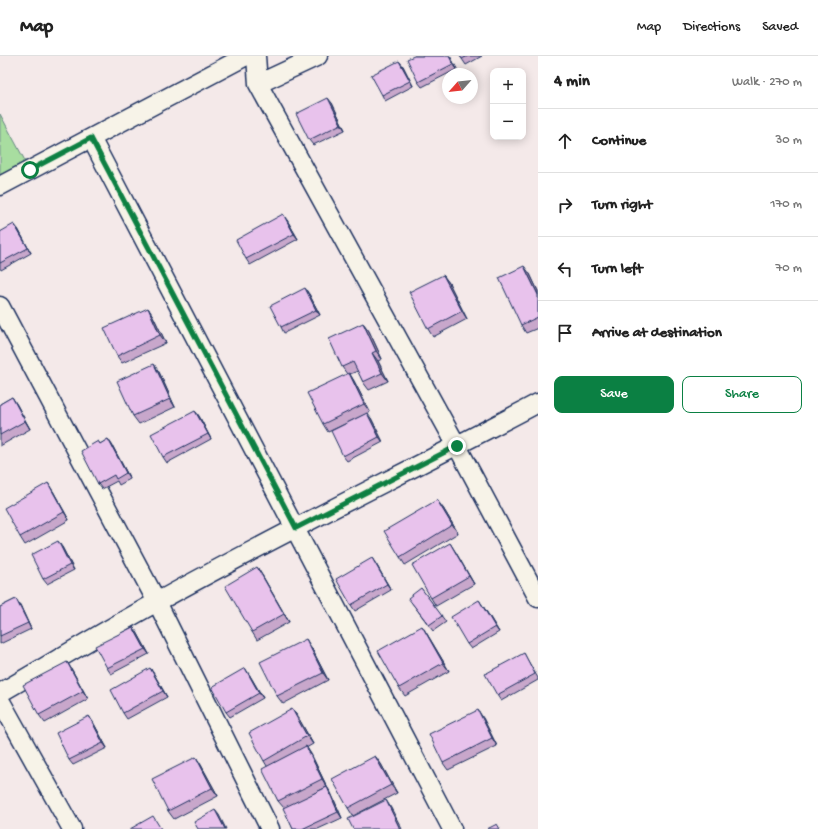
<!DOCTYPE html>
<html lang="en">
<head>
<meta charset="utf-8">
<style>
	:root { --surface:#fff; --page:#f6f6f6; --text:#222; --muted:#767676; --line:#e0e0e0; --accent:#0b8043 }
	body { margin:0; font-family:"Gochi Hand",sans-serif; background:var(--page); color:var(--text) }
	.controls { position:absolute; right:12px; top:12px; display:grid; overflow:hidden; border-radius:8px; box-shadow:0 2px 10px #0003 }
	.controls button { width:36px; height:36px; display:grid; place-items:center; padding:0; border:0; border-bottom:1px solid var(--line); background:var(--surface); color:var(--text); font:20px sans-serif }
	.compass { position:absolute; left:442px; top:12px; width:36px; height:36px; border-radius:50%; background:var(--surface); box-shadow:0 2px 10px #0003; rotate:243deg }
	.stop { position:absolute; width:12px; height:12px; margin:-9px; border:3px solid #0b8043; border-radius:50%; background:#fff }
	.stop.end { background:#0b8043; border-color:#fff; box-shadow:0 1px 4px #0008 }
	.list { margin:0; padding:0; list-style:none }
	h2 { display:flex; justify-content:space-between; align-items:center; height:52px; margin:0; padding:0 16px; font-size:17px }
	h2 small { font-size:13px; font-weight:400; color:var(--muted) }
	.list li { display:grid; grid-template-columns:26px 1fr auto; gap:12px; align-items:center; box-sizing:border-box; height:64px; padding:0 16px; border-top:1px solid var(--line) }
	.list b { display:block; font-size:15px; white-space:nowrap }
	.list em { font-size:13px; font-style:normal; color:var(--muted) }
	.actions { display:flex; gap:8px; padding:12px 16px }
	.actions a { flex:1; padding:9px 0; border:1px solid var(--accent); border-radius:8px; text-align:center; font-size:14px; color:var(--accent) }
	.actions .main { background:var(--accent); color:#fff }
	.icon { flex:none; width:22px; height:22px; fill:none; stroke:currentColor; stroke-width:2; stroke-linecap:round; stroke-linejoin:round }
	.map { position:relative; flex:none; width:538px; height:773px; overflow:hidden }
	header { display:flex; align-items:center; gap:24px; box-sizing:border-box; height:56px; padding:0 20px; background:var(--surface); border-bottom:1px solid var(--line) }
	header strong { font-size:19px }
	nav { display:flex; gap:22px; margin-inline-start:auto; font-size:14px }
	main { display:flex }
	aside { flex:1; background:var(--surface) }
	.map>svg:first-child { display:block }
	.green { fill:#a8dda0; stroke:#62867f }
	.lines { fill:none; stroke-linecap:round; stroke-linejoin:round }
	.minor-casing { stroke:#1b2f5e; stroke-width:21 }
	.minor { stroke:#f7f3e8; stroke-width:18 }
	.wall { fill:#c8a7cb; stroke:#1b2f5e }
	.shaded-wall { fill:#a288a5; stroke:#1b2f5e }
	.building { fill:#e8c2ec; stroke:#1b2f5e }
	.route { stroke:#0b8043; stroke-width:5 }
</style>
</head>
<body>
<header>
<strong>Map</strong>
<nav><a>Map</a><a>Directions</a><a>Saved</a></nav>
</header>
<main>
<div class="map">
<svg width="538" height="773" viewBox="0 0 538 773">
	<rect width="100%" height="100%" fill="#f4e9e9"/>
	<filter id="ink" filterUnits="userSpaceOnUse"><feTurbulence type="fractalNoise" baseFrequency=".025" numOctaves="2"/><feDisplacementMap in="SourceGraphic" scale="8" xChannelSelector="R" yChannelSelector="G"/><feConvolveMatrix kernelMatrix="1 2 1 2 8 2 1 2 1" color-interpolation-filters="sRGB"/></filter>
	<g filter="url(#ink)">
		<path class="green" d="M0,58L30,114L0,130Z"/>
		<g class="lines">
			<g class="minor-casing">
				<path id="minor" d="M256,0L258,28L457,390L538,542
					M258,28L318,0
					M91,82L452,773
					M0,130L246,0
					M0,250L157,546L270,773
					M0,637C52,607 104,575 157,546C282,476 412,414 538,347
					M0,644L72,773"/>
			</g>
			<use href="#minor" class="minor"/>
		</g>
		<path class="wall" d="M414,0H450L457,13L422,31L418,26Z
			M460,0H482L466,9Z
			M399,5L403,10L413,30L385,45L382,39Z
			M332,47L345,74L313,89L309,84Z
			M287,164L298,183L250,209L246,203Z
			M18,173L31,197L1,214L0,212V176Z
			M530,218L538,235V272L526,277L521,269Z
			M443,219L449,227L467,263L433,281L428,273Z
			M309,238L320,259L284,277L281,271Z
			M148,252L153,260L166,287L122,307L117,300Z
			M363,267L369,275L382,303L378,305L388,325L369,334L363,326L358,315L350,318L354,325L370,356L328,376L323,368L347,318L342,311Z
			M159,316L175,351L139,368L133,360Z
			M12,341L17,349L30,373L0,390V348Z
			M195,355L199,360L211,383L167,407L163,401Z
			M371,362L383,386L347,405L343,400Z
			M108,383L112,389L130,423L119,429L117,425L102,433L98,428V385L100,388Z
			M53,435L69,464L25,489L20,481Z
			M443,452L458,477L405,509L400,501Z
			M62,491L74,514L47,528L43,523Z
			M455,495L474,528L436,550L431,542Z
			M376,508L391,534L355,555L351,549Z
			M262,519L289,566L257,584L252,576Z
			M421,532L446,566L433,575L412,547Z
			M16,543L20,549L31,573L0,588V551Z
			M483,550L499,576L471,593L467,588Z
			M422,570L427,578L449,615L405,640L399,632Z
			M133,571L137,576L149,598L111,618L107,612Z
			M311,591L328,624L283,648L277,640Z
			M524,597L527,603L538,622V624L501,645L497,639Z
			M67,606L72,614L88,643L45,667L39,659Z
			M150,612L154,618L167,641L127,663L123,657Z
			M249,618L263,642L230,661L226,656Z
			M292,653L298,661L313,688L306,692L311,698L327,731L313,738L327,731L331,737L342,762L318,773H293L284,752L278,745L267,710L264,705Z
			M483,662L497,690L448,714L443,707Z
			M93,666L107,692L73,709L69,704Z
			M375,700L381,708L397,737L353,760L348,752Z
			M196,701L201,709L218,740L174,763L168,755Z"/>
		<path class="shaded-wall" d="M449,0H450L457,13L453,8Z
			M399,5L403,10L413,30L410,25Z
			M328,42L332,47L345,74L341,68Z
			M283,158L287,164L298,183L294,178Z
			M14,168L18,173L31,197L28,192Z
			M524,210L530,218L538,235V239Z
			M443,219L449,227L467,263L462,255Z
			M305,232L309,238L320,259L316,254Z
			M148,252L153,260L166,287L160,279Z
			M363,267L369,275L382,303L376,295Z
			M372,297L378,305L388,325L382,317Z
			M154,308L159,316L175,351L170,343Z
			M349,317L354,325L370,356L364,348Z
			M12,341L17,349L30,373L25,365Z
			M195,355L199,360L211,383L208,378Z
			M367,357L371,362L383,386L379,381Z
			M108,383L112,389L130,423L126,417Z
			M48,427L53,435L69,464L64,456Z
			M437,444L443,452L458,477L452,469Z
			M58,485L62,491L74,514L70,509Z
			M450,487L455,495L474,528L469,520Z
			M372,502L376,508L391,534L387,528Z
			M257,511L262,519L289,566L284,558Z
			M16,543L20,549L31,573Z
			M479,544L483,550L499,576L495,571Z
			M422,570L427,578L449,615L443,607Z
			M133,571L137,576L149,598L145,593Z
			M306,583L311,591L328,624L323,617Z
			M67,606L72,614L88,643L83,635Z
			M150,612L154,618L167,641L163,635Z
			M245,612L249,618L263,642L259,637Z
			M292,653L298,661L313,688L307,680Z
			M478,654L483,662L497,690L492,682Z
			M89,660L93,666L107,692L103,687Z
			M306,690L311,698L327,731L322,723Z
			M375,700L381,708L397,737L391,729Z
			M196,701L201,709L218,740L212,732Z
			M327,731L331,737L342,762L338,756Z
			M386,744L391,752L402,773H400Z
			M215,754L219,759L226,773H225Z"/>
		<path class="building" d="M414,0H449L453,8L418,26L407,3Z
			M460,0H468L462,3Z
			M399,5L410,25L382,39L371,19Z
			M328,42L341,68L309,84L296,58Z
			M283,158L294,178L246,203L236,184Z
			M14,168L28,192L0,207V176Z
			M524,210L538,239V261L521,269L499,222Z
			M443,219L462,255L428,273L409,236Z
			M305,232L316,254L281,271L270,250Z
			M148,252L160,279L117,300L104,272Z
			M363,267L376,295L372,297L382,317L363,326L353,306L342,311L329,283Z
			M154,308L170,343L133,360L117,325Z
			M349,317L364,348L323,368L307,337Z
			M12,341L25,365L0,379V348Z
			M195,355L208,378L163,401L151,378Z
			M367,357L379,381L343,400L331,375Z
			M108,383L126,417L116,423L114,419L98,428L81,395L98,385L100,388Z
			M48,427L64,456L20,481L4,452Z
			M437,444L452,469L400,501L384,475Z
			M58,485L70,509L43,523L31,499Z
			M450,487L469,520L431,542L412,509Z
			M372,502L387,528L351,549L336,523Z
			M257,511L284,558L252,576L225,530Z
			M421,532L442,560L429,569L408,542Z
			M16,543L28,567L0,580V551Z
			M479,544L495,571L467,588L451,561Z
			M422,570L443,607L399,632L378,595Z
			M133,571L145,593L107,612L95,590Z
			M306,583L323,617L277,640L260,606Z
			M524,597L535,618L497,639L485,618Z
			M67,606L83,635L39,659L23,629Z
			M150,612L163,635L123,657L111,634Z
			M245,612L259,637L226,656L212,631Z
			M292,653L307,680L264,705L249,677Z
			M478,654L492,682L443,707L429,678Z
			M89,660L103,687L69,704L56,677Z
			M306,690L322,723L278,745L262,713Z
			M375,700L391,729L348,752L332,723Z
			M196,701L212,732L168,755L152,723Z
			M327,731L338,756L302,773H293L283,752Z
			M386,744L400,773H353L348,763Z
			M215,754L225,773H198L194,766Z
			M153,760L161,773H130Z
			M497,768L500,773H487Z"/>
	</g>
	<g class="lines" filter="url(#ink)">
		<path class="route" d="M30,114L91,82L296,472L457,390"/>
	</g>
</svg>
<div class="controls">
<button>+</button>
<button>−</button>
</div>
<svg class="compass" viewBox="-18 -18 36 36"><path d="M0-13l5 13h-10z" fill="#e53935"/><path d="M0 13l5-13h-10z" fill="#767676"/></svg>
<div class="stop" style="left:30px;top:114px"></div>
<div class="stop end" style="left:457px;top:390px"></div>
</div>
<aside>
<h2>4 min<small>Walk · 270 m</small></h2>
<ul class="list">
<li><svg class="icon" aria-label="ahead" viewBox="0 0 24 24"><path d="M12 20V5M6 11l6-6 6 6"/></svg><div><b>Continue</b></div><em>30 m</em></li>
<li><svg class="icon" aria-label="right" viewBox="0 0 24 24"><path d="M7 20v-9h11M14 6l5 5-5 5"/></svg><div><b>Turn right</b></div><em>170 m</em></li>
<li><svg class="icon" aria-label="left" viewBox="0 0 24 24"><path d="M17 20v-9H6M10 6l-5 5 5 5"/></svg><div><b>Turn left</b></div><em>70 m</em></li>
<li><svg class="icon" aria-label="arrive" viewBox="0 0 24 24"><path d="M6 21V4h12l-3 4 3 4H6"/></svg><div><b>Arrive at destination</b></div></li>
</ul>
<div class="actions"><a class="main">Save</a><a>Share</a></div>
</aside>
</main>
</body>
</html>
